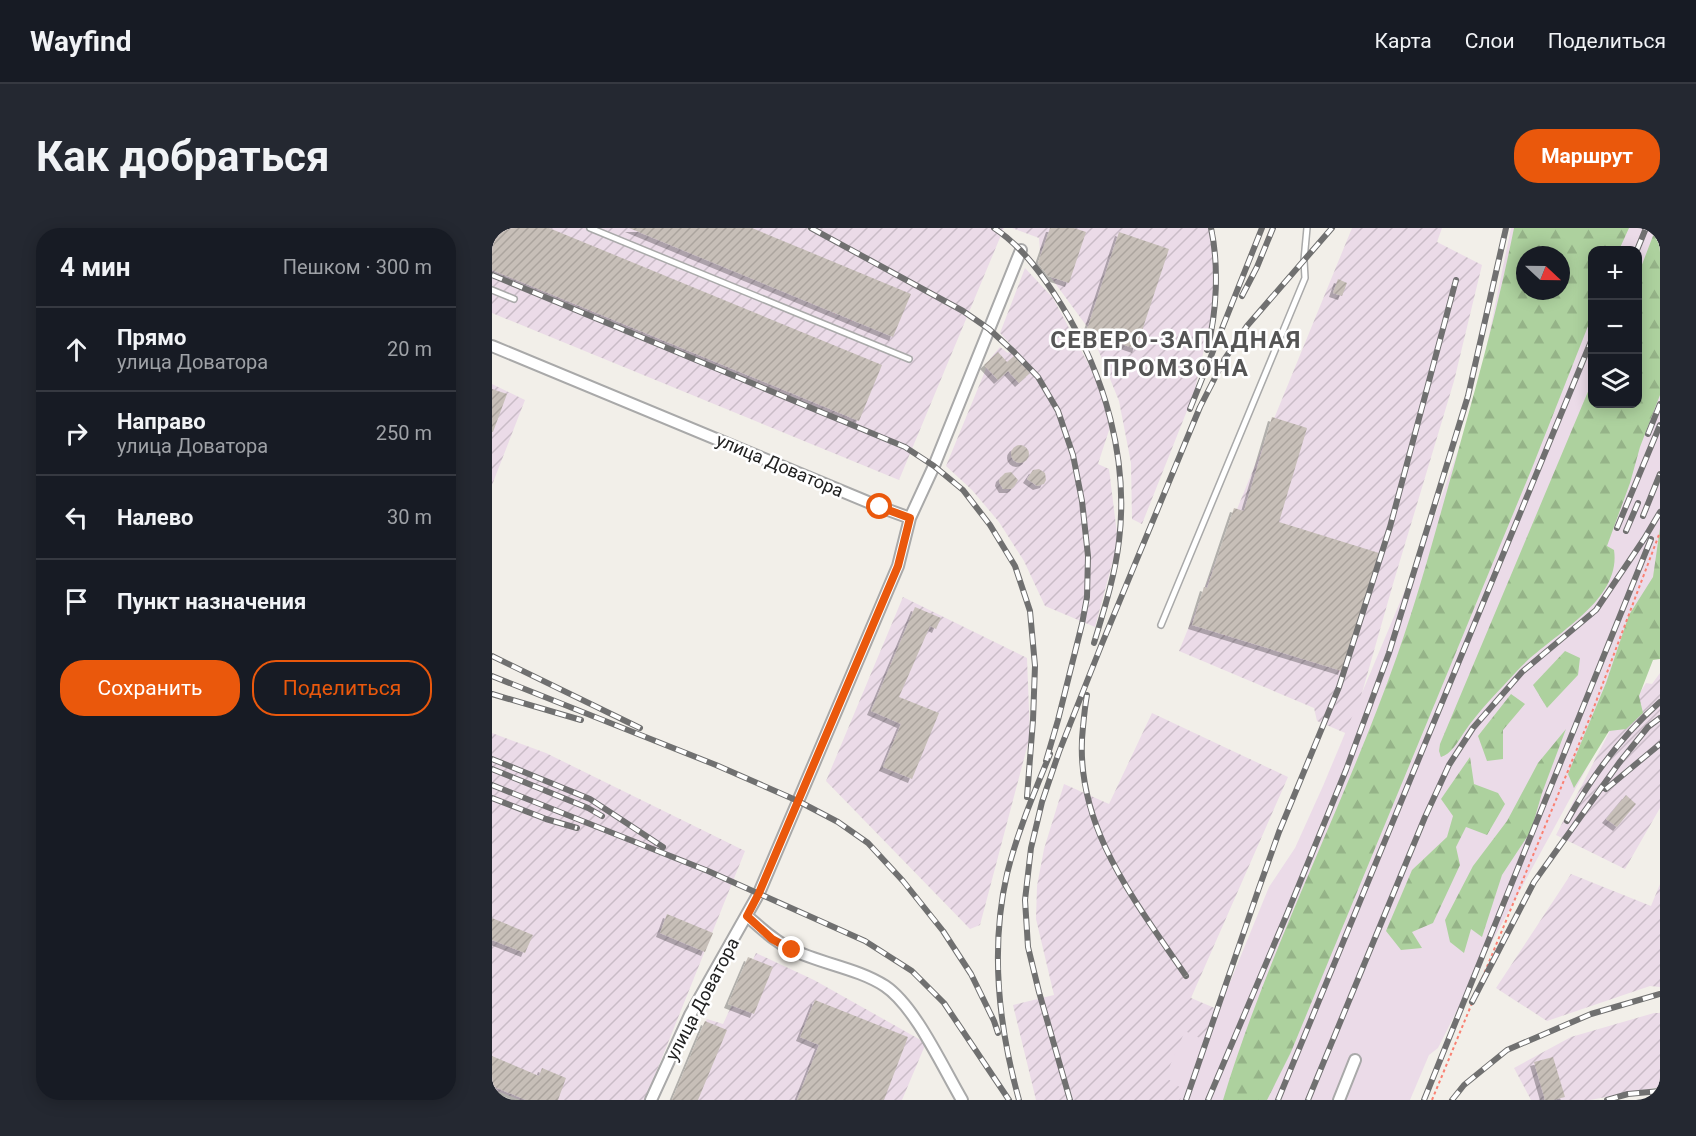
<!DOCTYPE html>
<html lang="ru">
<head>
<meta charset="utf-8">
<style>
	:root { --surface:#171b24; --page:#242831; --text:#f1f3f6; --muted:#9ea1a6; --line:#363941; --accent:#ea580c }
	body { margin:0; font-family:Roboto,sans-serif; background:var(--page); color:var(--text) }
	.controls { position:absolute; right:18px; top:18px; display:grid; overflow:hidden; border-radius:12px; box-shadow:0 3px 15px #0003 }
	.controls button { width:54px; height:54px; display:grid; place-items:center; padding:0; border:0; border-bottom:2px solid var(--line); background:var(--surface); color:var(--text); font:30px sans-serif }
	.compass { position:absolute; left:1024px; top:18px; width:54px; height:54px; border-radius:50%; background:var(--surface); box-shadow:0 3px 15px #0003; rotate:112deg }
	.stop { position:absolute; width:18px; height:18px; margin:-14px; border:4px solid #ea580c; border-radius:50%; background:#fff }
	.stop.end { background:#ea580c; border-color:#fff; box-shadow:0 2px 6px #0008 }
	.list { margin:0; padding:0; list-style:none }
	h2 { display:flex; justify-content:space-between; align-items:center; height:78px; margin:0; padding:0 24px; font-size:26px }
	h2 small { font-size:20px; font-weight:400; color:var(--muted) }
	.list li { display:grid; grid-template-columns:39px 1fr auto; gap:18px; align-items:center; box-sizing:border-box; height:84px; padding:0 24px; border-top:2px solid var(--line) }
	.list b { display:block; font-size:22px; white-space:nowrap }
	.list p { margin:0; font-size:20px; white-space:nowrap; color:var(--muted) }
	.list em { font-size:20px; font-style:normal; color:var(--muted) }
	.actions { display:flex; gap:12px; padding:18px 24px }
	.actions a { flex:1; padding:14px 0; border:2px solid var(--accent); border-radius:24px; text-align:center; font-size:21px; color:var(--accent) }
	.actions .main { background:var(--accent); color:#fff }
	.icon { flex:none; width:33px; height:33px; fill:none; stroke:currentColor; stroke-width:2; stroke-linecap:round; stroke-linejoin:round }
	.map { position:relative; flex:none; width:1168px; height:872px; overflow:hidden; border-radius:24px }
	header { display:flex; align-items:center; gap:36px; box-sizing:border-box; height:84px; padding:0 30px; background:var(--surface); border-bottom:2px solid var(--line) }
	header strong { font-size:28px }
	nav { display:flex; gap:33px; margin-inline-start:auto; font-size:21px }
	.intro { display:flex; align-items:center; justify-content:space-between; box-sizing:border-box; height:144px; padding:0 36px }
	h1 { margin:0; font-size:42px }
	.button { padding:15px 27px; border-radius:24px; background:var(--accent); color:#fff; font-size:21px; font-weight:700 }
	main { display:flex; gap:36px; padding:0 36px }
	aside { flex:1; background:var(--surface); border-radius:24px; box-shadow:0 3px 15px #0003 }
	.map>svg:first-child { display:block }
	.industrial { fill:url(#industrial-furrows) }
	.railway { fill:#ebdbe8; fill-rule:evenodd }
	.forest { fill:url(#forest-firs); fill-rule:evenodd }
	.building { fill:url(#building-hatch); filter:url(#shadow) }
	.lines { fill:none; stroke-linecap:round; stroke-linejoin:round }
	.service-casing { stroke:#a9a9a9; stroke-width:8 }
	.minor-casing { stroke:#a9a9a9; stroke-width:14 }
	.path { stroke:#fa8072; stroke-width:2; stroke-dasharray:3 3; stroke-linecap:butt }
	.service { stroke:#fff; stroke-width:5 }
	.minor { stroke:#fff; stroke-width:10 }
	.rail-casing { stroke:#707070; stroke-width:6 }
	.rail { stroke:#fff; stroke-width:4; stroke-dasharray:11; stroke-linecap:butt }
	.route { stroke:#ea580c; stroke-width:8 }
	.labels { text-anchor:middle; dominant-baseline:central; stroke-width:5; stroke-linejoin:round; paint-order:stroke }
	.street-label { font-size:18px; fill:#222; stroke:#fff }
	.district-label { font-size:24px; font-weight:bold; letter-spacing:1.5px; fill:#555; stroke:#fff }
</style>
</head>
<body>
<header>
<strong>Wayfind</strong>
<nav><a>Карта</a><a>Слои</a><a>Поделиться</a></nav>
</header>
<div class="intro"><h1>Как добраться</h1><a class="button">Маршрут</a></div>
<main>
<aside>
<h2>4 мин<small>Пешком · 300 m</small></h2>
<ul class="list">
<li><svg class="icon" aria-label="ahead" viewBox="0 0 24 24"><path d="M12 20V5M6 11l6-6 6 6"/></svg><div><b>Прямо</b><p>улица Доватора</p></div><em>20 m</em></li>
<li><svg class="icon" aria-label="right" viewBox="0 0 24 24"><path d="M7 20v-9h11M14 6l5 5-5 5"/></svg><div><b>Направо</b><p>улица Доватора</p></div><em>250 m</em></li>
<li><svg class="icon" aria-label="left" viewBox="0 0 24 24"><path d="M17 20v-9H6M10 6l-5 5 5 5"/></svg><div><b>Налево</b></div><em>30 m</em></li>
<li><svg class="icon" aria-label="arrive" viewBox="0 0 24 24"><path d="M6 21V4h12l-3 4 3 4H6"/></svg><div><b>Пункт назначения</b></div></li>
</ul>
<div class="actions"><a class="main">Сохранить</a><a>Поделиться</a></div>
</aside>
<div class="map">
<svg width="1168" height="872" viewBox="0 0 1168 872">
	<defs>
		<pattern id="industrial-furrows" width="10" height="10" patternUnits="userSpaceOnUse" patternTransform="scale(1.5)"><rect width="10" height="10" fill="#ebdbe8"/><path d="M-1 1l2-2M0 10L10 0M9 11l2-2" fill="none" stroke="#c9bcc7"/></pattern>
		<pattern id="forest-firs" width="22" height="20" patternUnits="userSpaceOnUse" patternTransform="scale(1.5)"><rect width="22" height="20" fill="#add19e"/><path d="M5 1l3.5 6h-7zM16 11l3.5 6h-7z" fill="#95b388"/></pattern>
		<pattern id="building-hatch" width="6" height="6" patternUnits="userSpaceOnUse" patternTransform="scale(1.5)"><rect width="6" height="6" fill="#c7bfb8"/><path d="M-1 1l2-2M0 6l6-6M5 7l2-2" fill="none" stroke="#aba49e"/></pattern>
		<filter id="shadow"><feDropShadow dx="-4" dy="4" stdDeviation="0" flood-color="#0004"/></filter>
	</defs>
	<rect width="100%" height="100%" fill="#f2efe9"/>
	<path class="industrial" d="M0,0H512L407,252L0,85Z
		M520,0H717L725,65L702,165L650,296L640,291L639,235L627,173L599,104L549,36L547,10Z
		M860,0H950L945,14L990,37L962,153L901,356L858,507L825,493L822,480L687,423Z
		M533,40L561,70L604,150L620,193L606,236L617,241L626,314L603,399L553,378L532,333L507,294L480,262L454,238L498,131L508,119L516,125L521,119L508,105Z
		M0,156L33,172L0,257Z
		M411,369L535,430L538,508L488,697L478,701L334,553Z
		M1168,445V580L1133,641L1064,607L1122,495L1128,497L1154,455L1160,456Z
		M660,485L796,549L699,770L725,781L712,827L691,872H544L521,777L562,767L544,691L545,658L552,621L572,556L617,576Z
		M0,505L54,525L253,623L153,872H28L0,861Z
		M1079,646L1159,678L1168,656V759L1158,758L1055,793L1004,760Z
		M264,725L322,752L434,815L410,872H181L215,791L231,796Z
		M1162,785H1168V859L1098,872H1039L1022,840L1079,809Z"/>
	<path class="railway" d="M1019,0H1168V324L1122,490L995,723L946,820L937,827L918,872H688L692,862L673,849L693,803L714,813L777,659L803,620L831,558L934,312L983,175ZM1100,22H1146V176H1100ZM1033,27H1069V63H1033Z"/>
	<path class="forest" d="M1022,0H1137L1127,22H1100V88L1040,240L799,824L775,872H731C777,720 852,578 905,428C927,366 944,301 962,238C984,159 1006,80 1022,0ZM1033,27H1069V63H1033Z
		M1164,0H1168V167L1148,219L1138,255L1115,318L1122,322C1130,375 1055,409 1025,443C1006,464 986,483 971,506C965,515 959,526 949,529L947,523L948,516L1100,154V176H1146V47Z
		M1168,300V431L1161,432L1147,468L1151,485L1134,501L1117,503L1082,560L1076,546L1114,455L1137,387L1161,349Z
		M1073,423L1088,430L1086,447L1055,480L1041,457Z
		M1019,466L1033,476L1011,502V531L995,533L986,508Z
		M1074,501L1050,565L1039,603L1010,647L990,709L979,701L972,725L958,714L953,692L981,638L1015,593L1046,535Z
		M978,529L982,556L1006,565L1013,576L995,607L974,599L964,619L968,637L941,695L920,704L930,720L909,722L894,703L920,642L955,609L961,588L949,571Z"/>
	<path class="building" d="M0,0H57L390,137L367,193L0,42Z
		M137,0H260L419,66L401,109Z
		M558,0H582L594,4L577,55L556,48L546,35Z
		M627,4L677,21L644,121L594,104Z
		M846,51L855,55L850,68L841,65Z
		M506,124L515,134L522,128L538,145L527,155L516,143L506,152L492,137Z
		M0,161L15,166L1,204H0Z
		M780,189L815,200L787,294L887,325L850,443L700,397L712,359L715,360L742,280L752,283Z
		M519 226a9 9 0 1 1 18 0a9 9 0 1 1-18 0Z
		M547,241L553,245L554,252L552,256L545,258L535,251L541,242Z
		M519,244L526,252L522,259L519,261H511L507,254L508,250L513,245Z
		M423,379L449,390L444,401L438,398L407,469L447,485L420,551L391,539L409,496L379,483Z
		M1134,567L1144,576L1125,599L1114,591Z
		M175,686L221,705L213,724L168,705Z
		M0,690L41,707L33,725L0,712Z
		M256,729L281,739L262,786L236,776Z
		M323,772L416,809L392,872H305L327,817L308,809Z
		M213,793L235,802L206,872H180Z
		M0,828L47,848L50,840L74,850L66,872H34L0,858Z
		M1061,829L1073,869L1061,872H1053L1042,834Z"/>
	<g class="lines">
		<g class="service-casing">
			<path id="service" d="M98,0L417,131
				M0,62L22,71
				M669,397L813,50L812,32L815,0"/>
		</g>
		<g class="minor-casing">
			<path id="minor" d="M0,118L388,279L418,290
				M255,688C269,700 282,713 299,721C329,736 365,740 393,758C423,778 451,840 470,872
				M159,872L198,787L267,665L406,338L418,290L442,238L529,22
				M847,872L863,832"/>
		</g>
		<path class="path" d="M940,872L1099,487L1168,304"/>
		<use href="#service" class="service"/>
		<use href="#minor" class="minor"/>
		<g class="rail-casing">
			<path id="rail" d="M319,0L471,83L497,101L522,124L546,149L566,183L581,227L590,273L596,328L595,369L590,396L566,492L554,533
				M502,0C531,19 552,49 570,78C613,147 637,232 627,313C623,348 612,382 602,415
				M1145,22L1154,0
				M0,47L413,219L442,238L471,262L498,297L523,338L538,383L543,438L541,492L535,569
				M750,68L765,39L781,0
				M715,122C725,85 727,37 719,0
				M698,181L770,0
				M1156,206L1168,176
				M1151,288L1168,246
				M1125,300L1168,197
				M1134,303L1146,275
				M0,428L148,500
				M0,448L224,537L306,573L346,594L376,615L411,653L451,703L479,746L502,793L506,805
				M0,466L89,492
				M595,467C593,478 592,488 591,499C580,595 643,673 694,748
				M0,531L98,571L171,619
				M0,541L96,580L110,588
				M0,557L216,643L373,713L420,743L452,775L517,872
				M1114,561L1168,516
				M0,570L54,591L85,600
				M1075,593C1099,550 1130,507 1168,474
				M980,774L1042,654L1127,535L1156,499L1168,490
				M527,872C507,800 498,720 515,646C525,605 542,565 558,526
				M578,872L547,764L536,719L533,672L539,620L550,574L567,524L609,418L708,179L732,132L755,98L840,0
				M694,872L767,660L787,604L847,459L898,299L964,52
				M716,872L795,686L854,542L897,425L976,168L1014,0
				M786,872L1100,111
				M816,872L933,589L957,537L981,500L1030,444L1104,382L1152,311L1168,284
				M932,872L1159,311
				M960,872L972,857L1015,822L1099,786L1168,766
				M1115,872L1136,866L1168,863"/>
		</g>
		<use href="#rail" class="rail"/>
	</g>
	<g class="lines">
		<path class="route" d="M300,722L280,711L255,688L267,665L406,338L418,290L388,279"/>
	</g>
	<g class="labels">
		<g class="street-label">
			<text transform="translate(288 237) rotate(23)">улица Доватора</text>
			<text transform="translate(210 771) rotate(-62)">улица Доватора</text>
		</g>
		<g class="district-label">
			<text x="684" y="112">СЕВЕРО-ЗАПАДНАЯ<tspan x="684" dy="28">ПРОМЗОНА</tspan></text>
		</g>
	</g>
</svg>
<div class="controls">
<button>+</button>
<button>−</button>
<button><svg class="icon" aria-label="layers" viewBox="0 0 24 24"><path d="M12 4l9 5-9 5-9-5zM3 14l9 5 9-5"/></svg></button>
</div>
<svg class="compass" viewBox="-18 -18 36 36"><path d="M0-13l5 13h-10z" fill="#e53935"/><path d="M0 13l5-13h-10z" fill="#9ea1a6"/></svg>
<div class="stop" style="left:388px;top:279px"></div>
<div class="stop end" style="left:300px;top:722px"></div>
</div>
</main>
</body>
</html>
